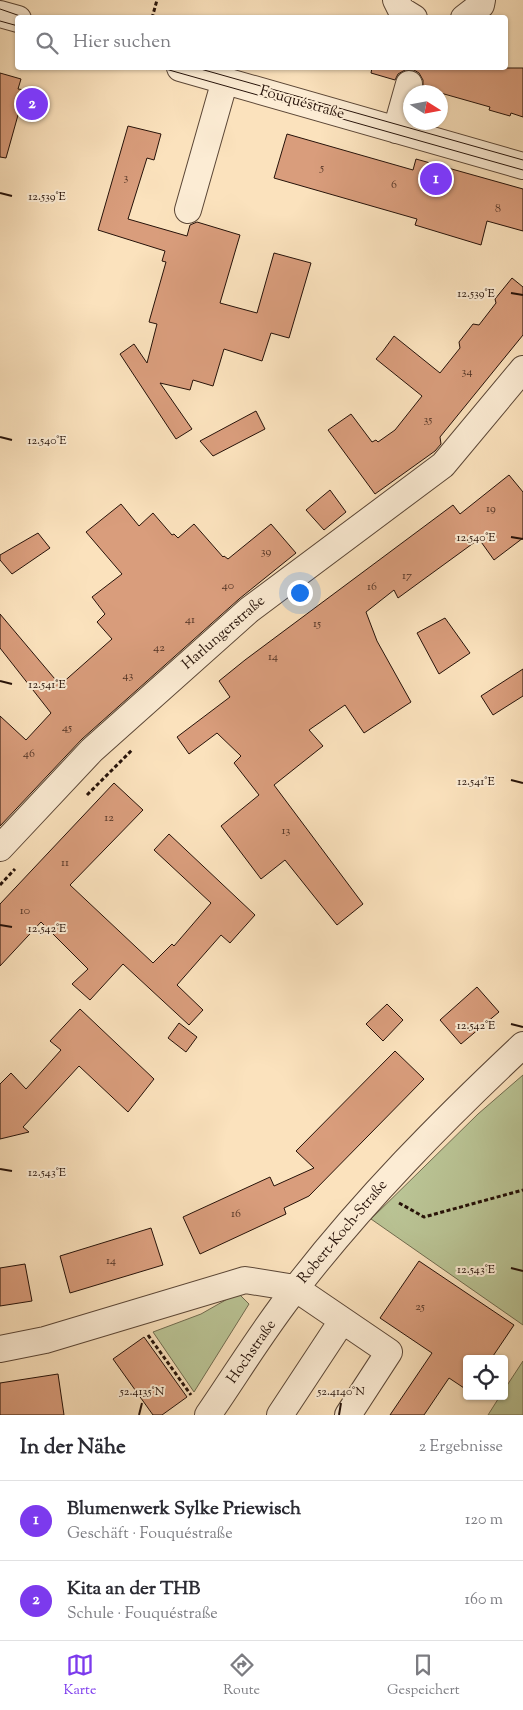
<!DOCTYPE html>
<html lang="de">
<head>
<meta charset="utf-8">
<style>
	:root { --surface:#fff; --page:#f2f2f3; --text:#2b2b33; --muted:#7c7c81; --line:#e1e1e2; --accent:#7c3aed }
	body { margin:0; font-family:"Sorts Mill Goudy",serif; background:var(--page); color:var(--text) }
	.controls { position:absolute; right:15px; bottom:15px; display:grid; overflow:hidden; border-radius:5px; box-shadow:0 1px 4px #0004 }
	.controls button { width:45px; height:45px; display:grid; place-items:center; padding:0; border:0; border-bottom:1px solid var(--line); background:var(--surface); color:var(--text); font:25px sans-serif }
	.compass { position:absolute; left:403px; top:85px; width:45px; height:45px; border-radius:50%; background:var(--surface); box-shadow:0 1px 4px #0004; rotate:101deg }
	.you { position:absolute; left:299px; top:592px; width:18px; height:18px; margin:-12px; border:4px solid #fff; border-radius:50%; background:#1a73e8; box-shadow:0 0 0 8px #1a73e833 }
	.badge { display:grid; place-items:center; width:32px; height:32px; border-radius:50%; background:var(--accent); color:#fff; font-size:16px; font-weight:700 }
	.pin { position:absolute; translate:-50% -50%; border:2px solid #fff; box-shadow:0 1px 5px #0006 }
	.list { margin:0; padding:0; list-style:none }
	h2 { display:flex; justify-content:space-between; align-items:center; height:65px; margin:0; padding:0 20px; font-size:21px }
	h2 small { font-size:16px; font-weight:400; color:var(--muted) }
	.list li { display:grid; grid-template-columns:32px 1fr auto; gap:15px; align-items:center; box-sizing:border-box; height:80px; padding:0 20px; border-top:1px solid var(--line) }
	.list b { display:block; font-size:19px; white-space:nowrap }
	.list p { margin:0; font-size:16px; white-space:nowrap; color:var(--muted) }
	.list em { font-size:16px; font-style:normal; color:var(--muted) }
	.icon { flex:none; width:28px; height:28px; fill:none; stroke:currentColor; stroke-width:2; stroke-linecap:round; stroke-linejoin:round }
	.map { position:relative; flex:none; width:523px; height:1415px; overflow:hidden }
	.search { position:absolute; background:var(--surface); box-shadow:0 1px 4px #0004; left:15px; right:15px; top:15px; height:55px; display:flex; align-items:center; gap:12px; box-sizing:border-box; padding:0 18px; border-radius:5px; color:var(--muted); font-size:19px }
	.sheet { height:225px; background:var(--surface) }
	nav { display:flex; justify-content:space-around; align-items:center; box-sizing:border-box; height:70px; border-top:1px solid var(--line); background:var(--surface); font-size:14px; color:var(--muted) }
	nav a { display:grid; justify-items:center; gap:2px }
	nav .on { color:var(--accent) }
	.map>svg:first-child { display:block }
	.green { fill:#bac495; stroke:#706b4f }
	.building { fill:#d99d7c; stroke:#261209 }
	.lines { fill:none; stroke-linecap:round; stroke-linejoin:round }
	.minor-casing { stroke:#5b4636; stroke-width:28 }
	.path { stroke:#261209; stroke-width:3; stroke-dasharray:4 2.5; stroke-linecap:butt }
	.minor { stroke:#fcecd4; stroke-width:26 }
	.tram { stroke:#261209; stroke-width:1 }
	.ticks { fill:none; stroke:#261209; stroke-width:2 }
	.labels { text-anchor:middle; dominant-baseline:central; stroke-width:4; stroke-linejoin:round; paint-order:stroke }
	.number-label { font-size:12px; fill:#533526 }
	.street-label { font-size:15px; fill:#261209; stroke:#fcecd4 }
	.ticks-label { font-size:12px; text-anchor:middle; fill:#261209; stroke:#fcecd4; stroke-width:4; stroke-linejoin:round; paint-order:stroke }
</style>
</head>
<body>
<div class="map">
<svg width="523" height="1415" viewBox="0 0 523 1415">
	<rect width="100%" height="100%" fill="#fbe2bd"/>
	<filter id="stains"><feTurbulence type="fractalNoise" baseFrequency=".004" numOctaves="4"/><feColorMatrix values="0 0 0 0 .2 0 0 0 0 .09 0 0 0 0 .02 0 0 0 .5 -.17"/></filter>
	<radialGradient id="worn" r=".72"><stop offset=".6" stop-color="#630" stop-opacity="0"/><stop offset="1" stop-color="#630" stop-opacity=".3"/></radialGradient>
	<path class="green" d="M523,1075V1325L371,1219L478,1114Z
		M238,1293L249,1304L194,1392L153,1332L201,1314Z
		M523,1361V1415H488L500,1396H504V1390Z"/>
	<path class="building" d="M372,68H523V117L511,113L510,116L489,110L490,107L423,88V80L419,73L414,70H405L398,74L395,80L371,73Z
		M0,73L21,79L18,89L25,90L6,158L0,157Z
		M128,126L161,134L154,160L147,158L128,219L187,236L190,225L197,222L240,235L220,303L257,313L274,253L311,263L289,338L271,333L262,361L224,349L213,386L193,380L190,390L160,383L192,429L176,439L120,354L134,344L147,363L157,324L149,322L166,262L162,261L165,251L98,230Z
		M287,134L413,170L416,159L523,189V231L487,221L481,245L415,225L417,219L274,178Z
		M512,278L523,287V335L440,437L441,444L435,451L375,494L328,430L351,414L372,442L376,440L378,442L395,430L422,396L376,359L383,351L394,336L440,373L460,348L459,342L473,324L479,325L496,303L495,299Z
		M256,411L265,429L213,456L200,441Z
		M509,475L523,492V538L494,560L479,539L398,598L394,590L366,612L377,641L411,702L364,733L345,705L309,730L323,746L274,785L363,904L337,925L285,860L261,879L221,826L259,795L234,763L241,756L217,733L189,754L177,737L230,697L219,681L245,660L453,505L460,514Z
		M330,490L346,512L324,530L306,510Z
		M121,504L139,526L153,513L172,535L174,534L178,538L194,524L223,557L224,556L228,559L271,524L296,553L239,599L82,739L0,826V716L26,740L51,713L0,648V614L60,685L112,639L97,622L105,614L92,597L122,574L86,532Z
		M38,533L50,548L12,574L0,560V555Z
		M445,618L470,653L439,674L417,633Z
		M523,669V696L493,715L481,696Z
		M114,783L143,810L70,885L153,963L172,944L174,946L211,903L154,850L169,834L255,915L230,943L221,935L177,985L203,1010L189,1025L123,964L90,1000L72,984L88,969L41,922L0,966V904Z
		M477,987L499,1012L461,1044L440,1020Z
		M387,1004L403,1020L383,1041L366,1024Z
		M80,1009L154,1079L128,1112L79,1066L23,1127L29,1132L0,1139V1084L11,1073L26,1089L61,1050L50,1041Z
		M179,1023L197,1037L186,1052L168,1038Z
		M395,1051L424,1079L309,1196L284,1208L286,1214L200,1254L183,1217L270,1177L274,1186L314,1168L296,1151Z
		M151,1228L163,1265L70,1293L60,1256Z
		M419,1261L514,1325L491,1359H467V1390L449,1378L424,1415H390L432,1353L380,1318Z
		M25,1264L32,1301L0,1306V1268Z
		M144,1337L187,1397L162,1415H153L113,1359Z
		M58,1374L64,1415H0V1383Z"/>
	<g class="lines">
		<g class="minor-casing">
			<path id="minor" d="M396,0L401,10L414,18
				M0,14L18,19
				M464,18L481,5L482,0
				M180,68L523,166
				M396,130L409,84
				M188,210L225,80
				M0,848L92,750L249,610L443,465L523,369
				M0,1349L45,1340L245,1280L295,1288L389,1352L348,1415
				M208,1415C237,1373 264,1328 296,1288C364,1200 442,1121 523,1045
				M280,1415L342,1321"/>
		</g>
		<path class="path" d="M152,18L157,0
			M87,795L132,750
			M0,885L15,869
			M399,1203L424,1217L523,1190
			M148,1335L191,1395"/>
		<use href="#minor" class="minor"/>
		<path class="tram" d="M0,9L26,18
			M0,21L18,26
			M162,68L523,170
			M197,68L523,160"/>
	</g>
	<path class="ticks" d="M0,193L12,196M511,293L523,295M0,437L12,440M511,537L523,539M0,681L12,684M511,780L523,783M0,925L12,927M511,1024L523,1027M0,1169L12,1171M511,1268L523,1271M139,1415L142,1403M339,1415L341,1403"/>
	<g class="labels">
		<g class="number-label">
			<text x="322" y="168">5</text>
			<text x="126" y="178">3</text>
			<text x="394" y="185">6</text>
			<text x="498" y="209">8</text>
			<text x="467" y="372">34</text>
			<text x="428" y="420">35</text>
			<text x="491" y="509">19</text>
			<text x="266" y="552">39</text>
			<text x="407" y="576">17</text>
			<text x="228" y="586">40</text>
			<text x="372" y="587">16</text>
			<text x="190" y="620">41</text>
			<text x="317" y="624">15</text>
			<text x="159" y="648">42</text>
			<text x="273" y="657">14</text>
			<text x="128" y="676">43</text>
			<text x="67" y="728">45</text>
			<text x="29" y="754">46</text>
			<text x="109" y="818">12</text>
			<text x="286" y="831">13</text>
			<text x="65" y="863">11</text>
			<text x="25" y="911">10</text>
			<text x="236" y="1214">16</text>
			<text x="111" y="1261">14</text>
			<text x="420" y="1307">25</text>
		</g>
		<g class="street-label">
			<text transform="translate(302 103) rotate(16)">Fouquéstraße</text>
			<text transform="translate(224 633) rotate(-41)">Harlungerstraße</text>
			<text transform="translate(343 1232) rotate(-50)">Robert-Koch-Straße</text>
			<text transform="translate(252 1352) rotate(-55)">Hochstraße</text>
		</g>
	</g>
	<g class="ticks-label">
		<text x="47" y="200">12.539°E</text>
		<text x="476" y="297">12.539°E</text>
		<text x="47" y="444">12.540°E</text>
		<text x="476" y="541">12.540°E</text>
		<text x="47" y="688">12.541°E</text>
		<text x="476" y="785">12.541°E</text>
		<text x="47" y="932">12.542°E</text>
		<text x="476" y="1029">12.542°E</text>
		<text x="47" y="1176">12.543°E</text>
		<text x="476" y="1273">12.543°E</text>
		<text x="142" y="1395">52.4135°N</text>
		<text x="341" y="1395">52.4140°N</text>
	</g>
	<rect width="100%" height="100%" filter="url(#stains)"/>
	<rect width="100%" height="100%" fill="url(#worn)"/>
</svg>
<div class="controls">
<button><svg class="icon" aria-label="locate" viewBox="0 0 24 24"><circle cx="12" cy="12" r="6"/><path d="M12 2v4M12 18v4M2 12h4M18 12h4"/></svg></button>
</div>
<svg class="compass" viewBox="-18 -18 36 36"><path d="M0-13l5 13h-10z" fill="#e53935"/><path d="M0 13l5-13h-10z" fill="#7c7c81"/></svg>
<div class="you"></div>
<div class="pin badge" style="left:436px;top:179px">1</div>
<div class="pin badge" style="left:32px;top:104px">2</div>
<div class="search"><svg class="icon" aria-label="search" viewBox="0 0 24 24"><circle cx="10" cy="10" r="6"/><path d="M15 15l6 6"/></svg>Hier suchen</div>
</div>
<section class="sheet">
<h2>In der Nähe<small>2 Ergebnisse</small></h2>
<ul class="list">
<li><span class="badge">1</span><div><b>Blumenwerk Sylke Priewisch</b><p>Geschäft · Fouquéstraße</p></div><em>120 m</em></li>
<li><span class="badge">2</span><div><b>Kita an der THB</b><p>Schule · Fouquéstraße</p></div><em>160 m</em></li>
</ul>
</section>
<nav>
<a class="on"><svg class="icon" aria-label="map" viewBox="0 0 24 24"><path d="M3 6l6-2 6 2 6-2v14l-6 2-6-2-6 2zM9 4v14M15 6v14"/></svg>Karte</a>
<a><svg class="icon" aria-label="directions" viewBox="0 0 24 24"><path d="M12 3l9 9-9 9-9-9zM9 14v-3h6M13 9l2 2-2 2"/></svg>Route</a>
<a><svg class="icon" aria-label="saved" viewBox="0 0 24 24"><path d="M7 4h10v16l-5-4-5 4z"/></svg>Gespeichert</a>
</nav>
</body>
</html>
